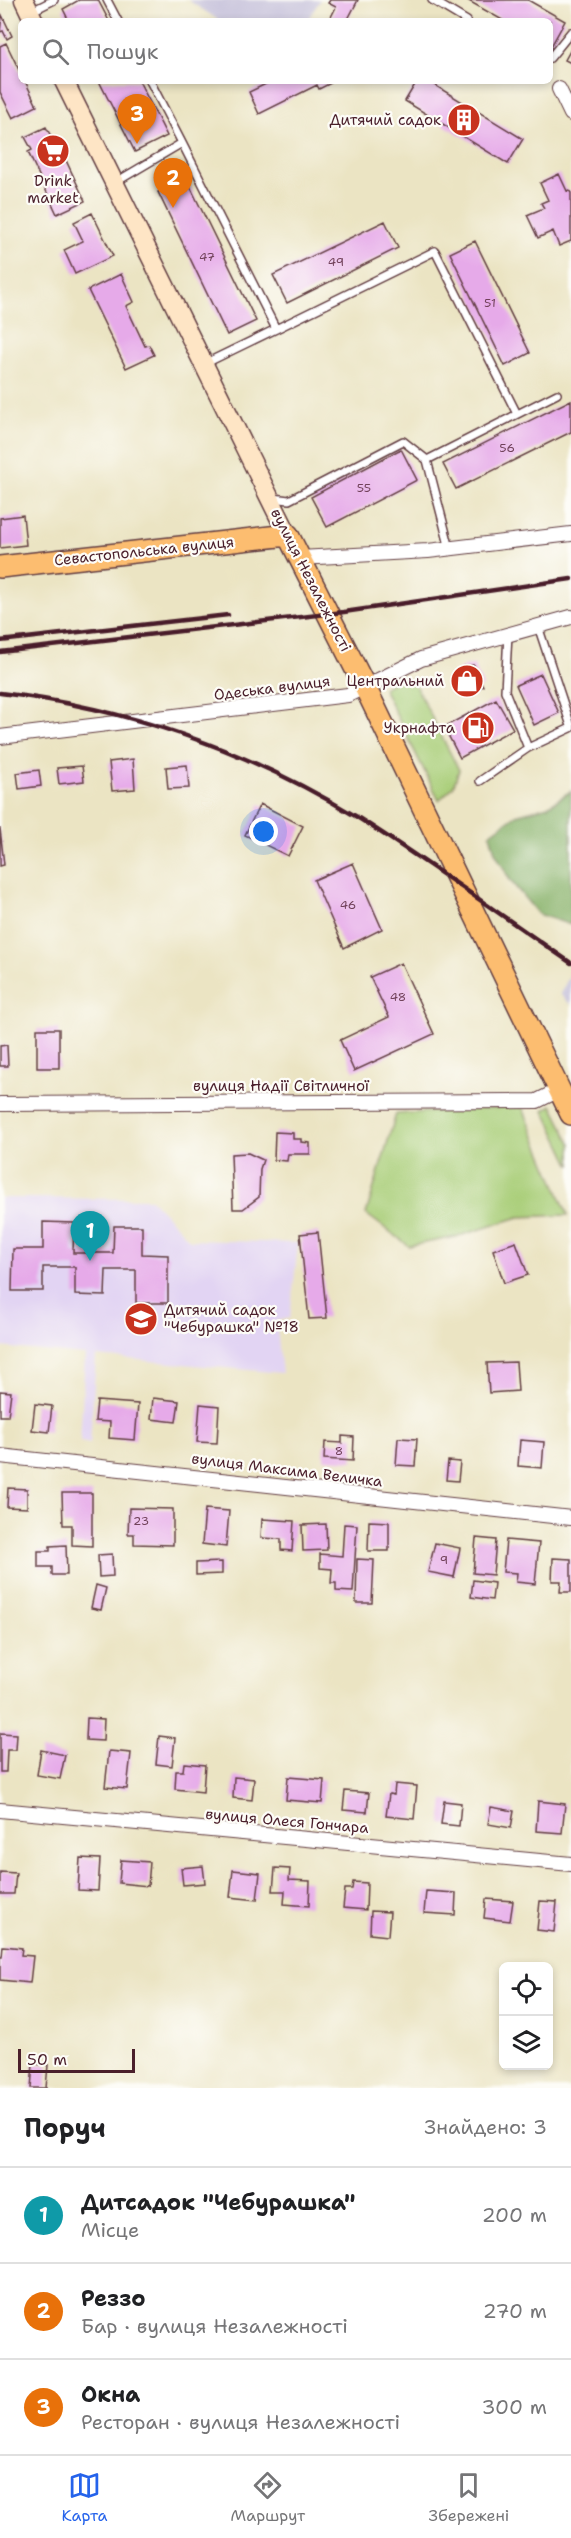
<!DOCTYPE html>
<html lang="uk">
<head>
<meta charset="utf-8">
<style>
	:root { --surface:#fff; --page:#f2f2f2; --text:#202124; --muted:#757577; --line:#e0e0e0; --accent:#2563eb }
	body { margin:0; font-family:"Shantell Sans",sans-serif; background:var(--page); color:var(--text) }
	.controls { position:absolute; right:18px; bottom:18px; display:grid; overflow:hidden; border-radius:9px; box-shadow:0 3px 9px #0003 }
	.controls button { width:54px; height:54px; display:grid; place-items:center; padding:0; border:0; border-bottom:2px solid var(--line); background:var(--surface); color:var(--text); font:30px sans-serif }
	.scale { position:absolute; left:18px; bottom:15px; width:117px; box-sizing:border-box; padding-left:6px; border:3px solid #4a1f2b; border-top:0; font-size:16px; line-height:21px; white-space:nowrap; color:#4a1f2b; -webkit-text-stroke:4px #fdfcf7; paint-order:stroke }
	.you { position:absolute; left:264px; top:832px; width:21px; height:21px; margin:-15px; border:4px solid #fff; border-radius:50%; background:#1a73e8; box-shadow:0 0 0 9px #1a73e833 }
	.badge { display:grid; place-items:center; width:39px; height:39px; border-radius:50%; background:var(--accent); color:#fff; font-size:20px; font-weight:700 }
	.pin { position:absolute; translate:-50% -50px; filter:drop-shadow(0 2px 3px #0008) }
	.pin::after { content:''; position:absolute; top:32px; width:21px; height:18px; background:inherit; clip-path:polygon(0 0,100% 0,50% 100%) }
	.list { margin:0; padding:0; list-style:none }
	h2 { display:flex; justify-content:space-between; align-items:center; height:78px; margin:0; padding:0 24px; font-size:26px }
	h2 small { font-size:20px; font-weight:400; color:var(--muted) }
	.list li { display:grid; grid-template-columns:39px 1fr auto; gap:18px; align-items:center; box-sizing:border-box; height:96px; padding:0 24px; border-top:2px solid var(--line) }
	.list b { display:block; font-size:22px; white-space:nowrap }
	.list p { margin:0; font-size:20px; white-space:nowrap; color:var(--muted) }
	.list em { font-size:20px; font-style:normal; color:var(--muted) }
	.icon { flex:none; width:33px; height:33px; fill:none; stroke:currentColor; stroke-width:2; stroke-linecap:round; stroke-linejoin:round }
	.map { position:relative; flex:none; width:571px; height:2088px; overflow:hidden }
	.search { position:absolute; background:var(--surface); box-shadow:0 3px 9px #0003; left:18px; right:18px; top:18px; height:66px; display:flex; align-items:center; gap:15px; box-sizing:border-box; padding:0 21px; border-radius:9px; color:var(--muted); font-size:22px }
	.sheet { height:366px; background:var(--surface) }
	nav { display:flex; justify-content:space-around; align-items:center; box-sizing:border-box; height:84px; border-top:2px solid var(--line); background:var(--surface); font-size:16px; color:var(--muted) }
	nav a { display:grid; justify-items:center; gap:3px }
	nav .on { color:var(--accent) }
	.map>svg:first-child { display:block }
	.built { fill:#e2d4f3 }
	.industrial { fill:#c5c0da }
	.green { fill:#a9ce78; stroke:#7a7652; stroke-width:1.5 }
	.forest { fill:#86b168; stroke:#68684a; stroke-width:1.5 }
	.building { fill:#e6aae9 }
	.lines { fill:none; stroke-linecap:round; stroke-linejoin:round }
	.service-casing { stroke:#623d42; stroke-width:10 }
	.minor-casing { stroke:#623d42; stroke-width:16 }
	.secondary-casing { stroke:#623d42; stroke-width:21 }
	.primary-casing { stroke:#623d42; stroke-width:24 }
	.service { stroke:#fff; stroke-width:7 }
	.minor { stroke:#fff; stroke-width:14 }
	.secondary { stroke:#fee5c5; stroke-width:18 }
	.primary { stroke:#fcbd6f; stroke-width:21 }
	.rail { stroke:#4a1f2b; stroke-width:4.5 }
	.labels { text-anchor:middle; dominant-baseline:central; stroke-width:4.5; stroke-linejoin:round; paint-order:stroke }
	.number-label { font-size:12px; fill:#71425a }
	.poi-label { font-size:15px; fill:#4a1f2b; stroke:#fdfcf7; text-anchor:end }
	.street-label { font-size:15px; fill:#4a1f2b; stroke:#fdfcf7 }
</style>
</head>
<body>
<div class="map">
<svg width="571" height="2088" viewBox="0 0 571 2088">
	<rect width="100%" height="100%" fill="#fdfcf7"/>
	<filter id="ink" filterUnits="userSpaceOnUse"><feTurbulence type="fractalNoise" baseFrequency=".0167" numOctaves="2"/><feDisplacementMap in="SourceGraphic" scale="12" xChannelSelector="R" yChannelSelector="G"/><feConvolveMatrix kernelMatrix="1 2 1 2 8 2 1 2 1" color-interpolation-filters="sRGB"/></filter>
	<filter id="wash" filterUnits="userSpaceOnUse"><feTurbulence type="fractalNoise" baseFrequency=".008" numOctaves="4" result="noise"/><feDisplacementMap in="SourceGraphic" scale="24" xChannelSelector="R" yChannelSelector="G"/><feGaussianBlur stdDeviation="1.35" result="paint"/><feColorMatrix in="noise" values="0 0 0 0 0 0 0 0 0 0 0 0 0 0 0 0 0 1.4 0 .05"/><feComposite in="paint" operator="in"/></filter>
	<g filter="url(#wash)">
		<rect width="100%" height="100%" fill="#ebe4c3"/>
		<path class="built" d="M0,1198L151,1199L190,1240L298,1243L290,1318L276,1321L282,1373L96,1356L90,1443L80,1442L85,1355L0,1347Z"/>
		<path class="industrial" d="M188,0H320L307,21H220Z
			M571,973V1005L560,994Z"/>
		<path class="green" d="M407,679L414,683L459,770L453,787L439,800L383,688L397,680Z
			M552,1105L571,1143V1166L544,1110Z
			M522,1106L568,1215L519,1217L456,1237L409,1246L366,1214L396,1114Z"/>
		<path class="forest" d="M571,791V925L538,914L510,880L495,852L490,834L516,815L548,806Z"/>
		<g id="blocks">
			<path class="building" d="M79,0H98L109,21H69L63,9Z
				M330,0H358L347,21H329L336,7L328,3Z
				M467,0H528L565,21L550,48V21H504Z
				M2,15L12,36L7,39L3,31L0,32Z
				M6,43L21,74V81H25L37,106L13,118L0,92V46Z
				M571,49V63L565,60Z
				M99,81H139L167,136L135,152Z
				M272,81H330L331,83L319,89L317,85L259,114L249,92Z
				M417,81H428L523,139L508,164L405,101Z
				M46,127L52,138L55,137L85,201L57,214L28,152L32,150L25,137Z
				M559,174L567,191L569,190L571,193V241L559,246L553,231L538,238L527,215L544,208L541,203L548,200L540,183Z
				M186,178L256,321L227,335L158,192Z
				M92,213L113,256L75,274L64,250L83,241L74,222Z
				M385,221L398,248L287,303L273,275Z
				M475,241L530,353L505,366L450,253Z
				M121,274L134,302L126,306L145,346L149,345L154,355L126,368L88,290Z
				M571,400V432L456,489L443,464Z
				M401,449L417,480L327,527L311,497Z
				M23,515L26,545L0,548V518Z
				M474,665L483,686L466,696L460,686L454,683L453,675L464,666Z
				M541,674L559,713L534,725L516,685Z
				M496,699L513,729L460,758L444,727Z
				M133,759L135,789L112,791L109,762Z
				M187,765L189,788L168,789L166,767Z
				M82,766L84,781L59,784L57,768Z
				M39,770L41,786L19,789L17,773Z
				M260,804L303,826L288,856L245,835Z
				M0,828L4,865L0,866Z
				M353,863L382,929L344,948L314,880Z
				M401,963L434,1034L354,1071L340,1040L389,1017L370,977Z
				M37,1029H59V1068H37Z
				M7,1045L8,1066H0V1046Z
				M275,1132L293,1133V1139H301V1142L310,1143V1154H288L287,1161L274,1160Z
				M248,1153L263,1160L260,1169L259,1197L243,1209H233L231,1154Z
				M43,1222L74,1223L73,1253H113L114,1226H142V1254L168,1255V1303H136V1270H106L105,1296L75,1295V1267H43V1291H12L13,1249H43Z
				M318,1232L327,1318L309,1319L300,1234Z
				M516,1242L528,1275L504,1283L493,1250Z
				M516,1362L518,1391L489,1393L487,1363Z
				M0,1391L11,1392L8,1416H0Z
				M153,1398L179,1401L176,1422L151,1419Z
				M97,1401L138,1404L135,1440L109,1438L110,1422L95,1421Z
				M35,1404L52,1406L49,1432L32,1430Z
				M200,1404L219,1406L217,1443L197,1442Z
				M342,1436L354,1437L353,1461L324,1459L325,1442L342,1443Z
				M398,1438L417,1439L415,1466L396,1465Z
				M520,1440L544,1442L542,1468L518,1466Z
				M448,1461L460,1462L458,1481L446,1480Z
				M8,1488L27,1489V1508L7,1507Z
				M62,1493H92V1546L72,1545V1525H63Z
				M129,1508L173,1509V1545L134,1544V1534H128Z
				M205,1509L229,1511L226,1547L202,1544Z
				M262,1519L294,1521L292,1551L281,1550V1539L261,1538Z
				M369,1521L389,1522V1551H368Z
				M326,1524L327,1550L303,1551L302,1525Z
				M344,1524L357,1525L353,1592L336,1591V1583H331L332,1569L320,1568V1554L342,1556Z
				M476,1538L496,1540L493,1575L473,1573Z
				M506,1540L539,1543L535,1584L516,1582L517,1573L503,1572Z
				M435,1543L460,1548L454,1577L428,1572Z
				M66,1545L67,1575H52V1567H38V1551H50V1546Z
				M112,1554L113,1576L99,1577L98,1555Z
				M553,1558L571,1559V1592H560L561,1581H552Z
				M357,1559L374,1560L372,1603H356Z
				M222,1562V1574L196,1575V1563Z
				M473,1580L494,1583L492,1600L471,1597Z
				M96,1585L106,1588L101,1610L91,1608Z
				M87,1718L104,1719L103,1741L86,1740Z
				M0,1733L17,1734L16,1750H7L6,1772H0Z
				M159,1736L175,1738L172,1766L156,1764Z
				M41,1750L65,1755L60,1779L37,1775Z
				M109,1751L131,1753L127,1789L105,1787Z
				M184,1763L205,1765L203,1792L175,1789L176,1771H183Z
				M234,1777L254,1779L252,1800L233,1798Z
				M288,1777L324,1780L322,1803L286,1800Z
				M395,1784L417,1786L414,1819L386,1816L389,1794L394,1795Z
				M345,1791L369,1793L367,1812L343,1810Z
				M444,1801L461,1803L459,1826L441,1824Z
				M538,1801L565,1804L562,1833L536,1831Z
				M491,1807L514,1811L511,1828L488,1824Z
				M80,1858L100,1859L98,1891L78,1890Z
				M121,1860L150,1862L148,1886L119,1883Z
				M203,1866L205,1883L183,1885L181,1868Z
				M275,1868L290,1869L289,1880L310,1881L309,1906L284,1904L285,1891H273Z
				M233,1870L260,1873L257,1900L230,1897Z
				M0,1872L16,1873L14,1894H0Z
				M353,1882L367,1883L366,1910L343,1908L345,1889H352Z
				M426,1891L456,1893L455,1915L424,1913Z
				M486,1899L513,1901L510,1921L484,1918Z
				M540,1901L557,1902L554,1932L537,1930Z
				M371,1911L390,1912L388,1936L370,1934Z
				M3,1946L22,1948L21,1955L33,1956L30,1983L0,1980V1957H2Z
				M33,2064L48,2065L46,2088H31Z"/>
		</g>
	</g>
	<g filter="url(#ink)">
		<use href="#blocks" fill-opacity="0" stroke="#623d42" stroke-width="1.5"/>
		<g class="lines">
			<g class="service-casing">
				<path id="service" d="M107,0L118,21
					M432,0L467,21
					M32,11L54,0
					M550,58L571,32
					M182,143L276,329L206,363
					M116,182L182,143L150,81
					M276,329L435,251L517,414
					M427,460L557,394
					M273,498L289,500L403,441L427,460L450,549
					M538,626L571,726
					M528,748L571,728
					M480,781L528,748L505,691L508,634"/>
			</g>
			<g class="minor-casing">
				<path id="minor" d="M559,89L571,114
					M300,558L428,551L571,534
					M0,737L348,695L421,659L571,617
					M0,1104L537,1101L559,1090
					M0,1456L571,1518
					M0,1810L571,1864"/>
			</g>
			<g class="secondary-casing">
				<path id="secondary" d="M24,0L34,21
					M64,81L288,535"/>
			</g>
			<g class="primary-casing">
				<path id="primary" d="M0,567L288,535L365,687L571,1114"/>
			</g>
			<use href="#service" class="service"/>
			<use href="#minor" class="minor"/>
			<use href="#secondary" class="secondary"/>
			<use href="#primary" class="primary"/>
			<path class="rail" d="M0,641L228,615
				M0,652L344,612L571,579
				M0,693C125,707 250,751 357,817C430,863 500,915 571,963"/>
		</g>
	</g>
	<defs>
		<g id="building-disc" transform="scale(1.725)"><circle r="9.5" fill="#c8321e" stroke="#fdfcf7"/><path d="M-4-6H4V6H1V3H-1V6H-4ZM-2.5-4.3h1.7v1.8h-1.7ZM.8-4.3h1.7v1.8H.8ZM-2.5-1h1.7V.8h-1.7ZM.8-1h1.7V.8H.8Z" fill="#fff"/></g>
		<g id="supermarket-disc" transform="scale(1.725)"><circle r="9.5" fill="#c8321e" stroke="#fdfcf7"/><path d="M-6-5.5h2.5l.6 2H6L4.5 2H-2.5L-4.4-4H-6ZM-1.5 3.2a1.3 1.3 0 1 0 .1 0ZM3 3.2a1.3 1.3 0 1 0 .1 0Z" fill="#fff"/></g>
		<g id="shop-disc" transform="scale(1.725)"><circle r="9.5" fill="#c8321e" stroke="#fdfcf7"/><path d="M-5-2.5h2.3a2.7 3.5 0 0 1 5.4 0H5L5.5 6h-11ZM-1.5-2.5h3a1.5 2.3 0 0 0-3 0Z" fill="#fff"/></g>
		<g id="fuel-disc" transform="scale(1.725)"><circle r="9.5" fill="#c8321e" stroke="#fdfcf7"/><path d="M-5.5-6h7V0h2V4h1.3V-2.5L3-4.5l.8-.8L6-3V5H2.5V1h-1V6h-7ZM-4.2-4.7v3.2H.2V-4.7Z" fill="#fff"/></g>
		<g id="school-disc" transform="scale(1.725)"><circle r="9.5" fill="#c8321e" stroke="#fdfcf7"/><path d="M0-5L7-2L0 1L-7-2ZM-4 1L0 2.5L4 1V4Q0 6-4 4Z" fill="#fff"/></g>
	</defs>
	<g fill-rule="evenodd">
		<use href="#building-disc" x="464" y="120"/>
		<use href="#supermarket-disc" x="53" y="151"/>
		<use href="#shop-disc" x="467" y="681"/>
		<use href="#fuel-disc" x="478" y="728"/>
		<use href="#school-disc" x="141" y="1319"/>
	</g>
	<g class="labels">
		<g class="number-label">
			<text x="207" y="257">47</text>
			<text x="336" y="262">49</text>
			<text x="490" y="303">51</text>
			<text x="507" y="448">56</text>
			<text x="364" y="488">55</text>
			<text x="348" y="905">46</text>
			<text x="398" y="997">48</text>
			<text x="339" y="1451">8</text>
			<text x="141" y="1521">23</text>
			<text x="444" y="1560">9</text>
		</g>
		<g class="poi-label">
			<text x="441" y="120">Дитячий садок</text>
			<text x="53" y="181" text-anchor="middle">Drink<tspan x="53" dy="17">market</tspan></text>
			<text x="444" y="681">Центральний</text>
			<text x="455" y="728">Укрнафта</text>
			<text x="164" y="1310" text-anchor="start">Дитячий садок<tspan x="164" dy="17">"Чебурашка" №18</tspan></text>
		</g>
		<g class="street-label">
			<text transform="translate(144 551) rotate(-6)">Севастопольська вулиця</text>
			<text transform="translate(311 580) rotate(63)">вулиця Незалежності</text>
			<text transform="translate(272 688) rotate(-7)">Одеська вулиця</text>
			<text x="281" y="1086">вулиця Надії Світличної</text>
			<text transform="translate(287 1470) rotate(7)">вулиця Максима Величка</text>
			<text transform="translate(287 1821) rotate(5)">вулиця Олеся Гончара</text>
		</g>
	</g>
</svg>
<div class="controls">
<button><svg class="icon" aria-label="locate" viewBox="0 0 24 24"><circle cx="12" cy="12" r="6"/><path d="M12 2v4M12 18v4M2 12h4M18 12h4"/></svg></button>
<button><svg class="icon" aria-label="layers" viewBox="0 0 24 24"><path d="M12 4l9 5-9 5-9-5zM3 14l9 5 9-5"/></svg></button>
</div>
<div class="scale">50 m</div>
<div class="you"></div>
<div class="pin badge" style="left:90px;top:1261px;background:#0f9aa8">1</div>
<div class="pin badge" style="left:173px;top:208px;background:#e8710a">2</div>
<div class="pin badge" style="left:137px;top:144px;background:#e8710a">3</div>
<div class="search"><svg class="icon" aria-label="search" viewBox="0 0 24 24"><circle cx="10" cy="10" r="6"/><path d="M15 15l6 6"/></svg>Пошук</div>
</div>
<section class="sheet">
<h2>Поруч<small>Знайдено: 3</small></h2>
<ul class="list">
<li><span class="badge" style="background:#0f9aa8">1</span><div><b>Дитсадок &quot;Чебурашка&quot;</b><p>Місце</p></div><em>200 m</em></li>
<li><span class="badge" style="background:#e8710a">2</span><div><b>Реззо</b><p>Бар · вулиця Незалежності</p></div><em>270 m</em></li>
<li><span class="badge" style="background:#e8710a">3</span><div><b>Окна</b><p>Ресторан · вулиця Незалежності</p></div><em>300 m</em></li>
</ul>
</section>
<nav>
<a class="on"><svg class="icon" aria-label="map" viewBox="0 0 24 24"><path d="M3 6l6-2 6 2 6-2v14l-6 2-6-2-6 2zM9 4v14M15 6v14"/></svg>Карта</a>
<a><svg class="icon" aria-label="directions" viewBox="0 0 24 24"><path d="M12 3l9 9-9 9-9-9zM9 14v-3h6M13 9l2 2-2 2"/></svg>Маршрут</a>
<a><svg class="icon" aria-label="saved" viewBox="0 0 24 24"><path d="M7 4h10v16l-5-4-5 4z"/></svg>Збережені</a>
</nav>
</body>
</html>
